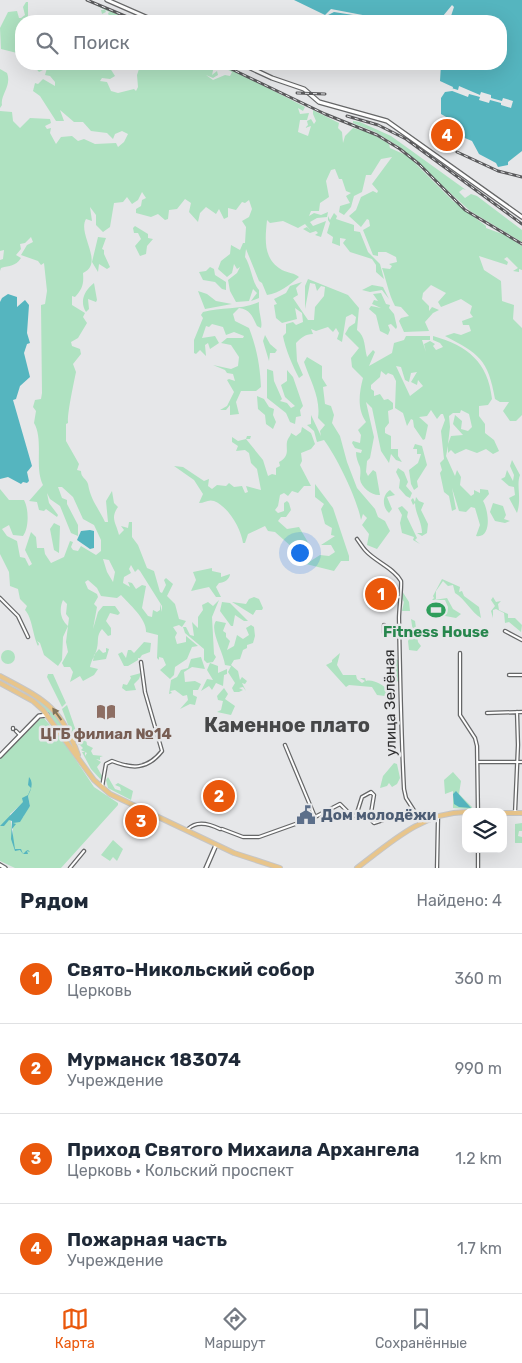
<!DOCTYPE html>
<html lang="ru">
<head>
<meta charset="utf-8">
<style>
	:root { --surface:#fff; --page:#f6f6f7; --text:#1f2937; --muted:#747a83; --line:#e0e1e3; --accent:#ea580c }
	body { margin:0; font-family:Rubik,sans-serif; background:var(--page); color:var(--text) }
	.controls { position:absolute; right:15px; bottom:15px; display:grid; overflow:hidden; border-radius:10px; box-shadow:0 5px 20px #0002 }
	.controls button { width:45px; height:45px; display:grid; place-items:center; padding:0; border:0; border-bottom:1px solid var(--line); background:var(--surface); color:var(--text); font:25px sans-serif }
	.you { position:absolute; left:299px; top:552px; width:18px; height:18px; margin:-12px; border:4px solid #fff; border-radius:50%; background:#1a73e8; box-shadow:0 0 0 8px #1a73e833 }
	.badge { display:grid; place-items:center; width:32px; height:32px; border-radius:50%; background:var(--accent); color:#fff; font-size:16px; font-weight:700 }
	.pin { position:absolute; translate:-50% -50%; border:2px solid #fff; box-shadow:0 1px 5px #0006 }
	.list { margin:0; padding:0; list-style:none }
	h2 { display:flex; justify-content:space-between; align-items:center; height:65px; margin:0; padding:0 20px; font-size:21px }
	h2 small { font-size:16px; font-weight:400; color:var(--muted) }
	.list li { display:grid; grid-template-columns:32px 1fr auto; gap:15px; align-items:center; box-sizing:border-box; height:90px; padding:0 20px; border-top:1px solid var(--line) }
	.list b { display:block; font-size:19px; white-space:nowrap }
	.list p { margin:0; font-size:16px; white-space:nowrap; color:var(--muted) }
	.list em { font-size:16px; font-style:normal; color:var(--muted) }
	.icon { flex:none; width:28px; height:28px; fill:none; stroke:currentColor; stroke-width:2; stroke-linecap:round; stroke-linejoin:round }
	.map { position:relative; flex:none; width:522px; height:868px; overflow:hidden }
	.search { position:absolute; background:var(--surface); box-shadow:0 5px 20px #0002; left:15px; right:15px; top:15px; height:55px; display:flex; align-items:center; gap:12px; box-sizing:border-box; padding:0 18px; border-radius:20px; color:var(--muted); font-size:19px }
	.sheet { height:425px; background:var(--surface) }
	nav { display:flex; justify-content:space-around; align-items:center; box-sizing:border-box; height:70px; border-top:1px solid var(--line); background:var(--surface); font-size:14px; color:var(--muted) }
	nav a { display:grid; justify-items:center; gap:2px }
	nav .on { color:var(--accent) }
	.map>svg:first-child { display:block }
	.green { fill:#afe2c1; fill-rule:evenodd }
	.water { fill:#55b5bf }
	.pier { fill:#e6e7e9 }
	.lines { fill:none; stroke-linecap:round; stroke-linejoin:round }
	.street-casing { stroke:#666768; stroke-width:4.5 }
	.secondary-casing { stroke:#666768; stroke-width:5.5 }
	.primary-casing { stroke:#c5c5c6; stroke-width:6 }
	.street { stroke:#fff; stroke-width:2 }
	.secondary { stroke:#fff; stroke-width:3 }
	.primary { stroke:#e8c58b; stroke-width:4 }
	.rail-casing { stroke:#5a5a5c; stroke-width:3 }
	.rail { stroke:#e6e7e9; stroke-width:1; stroke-dasharray:4; stroke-linecap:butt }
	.oneway { fill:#83745a }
	.labels { text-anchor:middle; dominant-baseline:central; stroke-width:5; stroke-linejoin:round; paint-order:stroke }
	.leisure-label { font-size:15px; font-weight:bold; fill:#27864d; stroke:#e6e7e9 }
	.street-label { font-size:15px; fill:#313132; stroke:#e6e7e9 }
	.education-label { font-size:15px; font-weight:bold; fill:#785e54; stroke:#e6e7e9 }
	.service-label { font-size:15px; font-weight:bold; fill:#4e5e75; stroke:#e6e7e9; text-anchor:start }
	.district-label { font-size:20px; font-weight:bold; fill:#464748; stroke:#e6e7e9 }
</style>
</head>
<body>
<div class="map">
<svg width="522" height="868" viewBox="0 0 522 868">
	<rect width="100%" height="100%" fill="#e6e7e9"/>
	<path class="green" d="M26,2H28V21H21V54L1,49L0,28L8,12L17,11L19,18H21L25,15L23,7Z
		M94,4H95L134,21H107L110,19L108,13L110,12L105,10L106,12L102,14L101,10H105Z
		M32,64H55L63,70L74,64L108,65L115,76L110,79L102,78L100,81L107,82L111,91L118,93L134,89L136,91L138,87L137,75L139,69L130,64H205L209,66L218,64L214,66L212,75L217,71L218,75L213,78L206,75L213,80L225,75L230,76L232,72L219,65L225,66L305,107L303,111L298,108L300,114L309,113L307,120H300L298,132L308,136L311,126L305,128L308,125L307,121L311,119L314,124L316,121L313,114V110L339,123L338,128L342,132L343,143L345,136L353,128L371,133L389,144L390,148L408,156L453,201L486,226V228L505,235L522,246V270L519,269V272L513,271L518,268L507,257L504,259L508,262L507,265L479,256L484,270L501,281L502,301L514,305L513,319L522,328V415L516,421H510L503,411L509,402H500L495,399C488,359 479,354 445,336L454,333L461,335L471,331L469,325H463L462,321L473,317L470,313L472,306L461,299L441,307L438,302L446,293L431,285L423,293L422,299L429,306V311L432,307L439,310L433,313L425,322L429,331L404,332L399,321L401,318L409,316L401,307L395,306C388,292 387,282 382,268L390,269L392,266L389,264L397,262L396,257L386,252H378V256L373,255L363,230L370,226L369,220L367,219L361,227L349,216L356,210L361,197L373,191L377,193L378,191L372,184L392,157L381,159L371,175H366L362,192L354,196L351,207L344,215L339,212L340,206L350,203L346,196L351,193L346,191L342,179H339L335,169L331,170L326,181L329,197L320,203L319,211H311L309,216L314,213L321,215L328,212L327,217L317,218L310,222L313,226L326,221L321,237L315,235L318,233L316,231L310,233L303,229L307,227L311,231L305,224L298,228L283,221L270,223L267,220C265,240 263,259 282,270C288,273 295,273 299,277C289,285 280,293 267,295L262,283L259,281L246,249L245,257C251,266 253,285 259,290V298L251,301L257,293L253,289L249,301L236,302L230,291L228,280L237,273L240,267L237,269L234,264L232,273L227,277L218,269L221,261L230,254L231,245L240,250L243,243H245L246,227L242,221L249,217L252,209L249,200L245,203L242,202L236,210L228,208V217L224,219L219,209L216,214L206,207L200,213L198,222L189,212L191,203L185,199L177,209L169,210L168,219L165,220L158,214L151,217L136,213V209L141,206L142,200L146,198L142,192L138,200L132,204L127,197L123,202L114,203L110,227L103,232L96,225V215L90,207L92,221L86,219C77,234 105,263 83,273C84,285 82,289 75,297L72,296V305L85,313L83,317L87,323L78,338L71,342L72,346L80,349L81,354L73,364L76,372C74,382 67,414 68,423L66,424V441L79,464L77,470L81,471C81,478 86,478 88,484C91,501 98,507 105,522H108L106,501L112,491L114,503L118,507C110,518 116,523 119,535L124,530L121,526L128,528L129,522H132V537L138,545L147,568L154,571L160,592L162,593L166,585L164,580L166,578L173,584L167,596L175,604L179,619L186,621L182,627L179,625L173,627L177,633L175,637L177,644L186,642V636L198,646L192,647L187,659L175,667L174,675L170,679L160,670L166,665L163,658L159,657V660L157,658L158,635L146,632C147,619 129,604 121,595L117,598L101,596L97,588L88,580L85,582L88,589L97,594L98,597L94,604L97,607L93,629L98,612L103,606H115L120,613L118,615L110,613L106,621L111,628V635L108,636L102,629C96,636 99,641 97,648C96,654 91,660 90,667L98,669L94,675L83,681L80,676L70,682L73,672L70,667H64L62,663L68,652L66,642L69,618L66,614L67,604L63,600C59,609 60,619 68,626L63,637L62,660L58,666L44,655L40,643L37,641L39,644L38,646C33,636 32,617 25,610L27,606L20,599L18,589L10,586L9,572L0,554V489L9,500H24C29,509 29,528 23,536L13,535L9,525L2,529L7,536L17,541L20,557L25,558L29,566L32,564L25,550L31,532L36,537L37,548H44L45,554L51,563L64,557L70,541L73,542L71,547L73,550L78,551L81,546L96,555L101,551V540L94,525L83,519L73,497L62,487H58L62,498L67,500V504L78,525V536L71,533L60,506L50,499L47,493L49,503L58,515L57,517L46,509L44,511L39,510L37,502L29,501L43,485C34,467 44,440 34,423L36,411L33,407L35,400L41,399L42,393L41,305L45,304L47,291L44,263L41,265L38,261L21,255L27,245L33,242L31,237L25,243L20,244L21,249L16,255L21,258C15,267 10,265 1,268L0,271V260L3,259L4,250L0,251V111L12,112L13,121L20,128L30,118L50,119L51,123L45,126L47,129L51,128L50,133L56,144L61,137L72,136L78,141L84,139L95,144L116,143L118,147L124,142L128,134L122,131L115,134L113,139L107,133L91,131L83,122H74L60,110L64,121H56L40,96L33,91L35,83L38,84L43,79L55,86V82L50,76L45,75L47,68L39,72ZM103,559L109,560L115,572L113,582L107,572ZM131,565L135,572L138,569L140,571L162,606V612L160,604V610L157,612L153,610L152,617L148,616L142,608L146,586L142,585L136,589L132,583L128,582L130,587L123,583L124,577L131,573L129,569Z
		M0,69L7,73C12,86 0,95 2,105L0,108Z
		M353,121L360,122L391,136L466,190L463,189L459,192L465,198L471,194L477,196L522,230V242L470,211L400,147L375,132L353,123Z
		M334,213L337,216L336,219L354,225V231L360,232L368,252L380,264L384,279L376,272V265L372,259L350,252L343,243L346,239L340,238V246L332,243L333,237L327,233L330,223L328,220V216L330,220Z
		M135,226L148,234V238L153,239L147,246L146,254L140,256L135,246L141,239L138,233H134L133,228Z
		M98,237L106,238L102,249L104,250V254L110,267L107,269L99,264L98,272L92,262Z
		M210,267L214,269L215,275L226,282V290L222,289L215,282L203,280L199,272L206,271Z
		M308,279L348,295L359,308L357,330C366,337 364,347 367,357L373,350L375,352L369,366L392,353L394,343L404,340L406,336H430V340H422L426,352L424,344L430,341L435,344L433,346L436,350L443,347L440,343L433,340V336C468,346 488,362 492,399L488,405L479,406V416L485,424V433L494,440L499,451L493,454L486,449L477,453L466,449L455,454L451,450L448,453V446L446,456L455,476L457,470L461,477L460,485L471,496L474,494V490L480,493V489L488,490L489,494L483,501C489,511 492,539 476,536L480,525L475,508L471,507L466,512L459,511L452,488L456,509L452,511L449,496L444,492L440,473L442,470L440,463L444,459L441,431L445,420L443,414H441L437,419L431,410L427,416L419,417L428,425L425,439L423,440L414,427L413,420L411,419L407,426L403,413L395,408L396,381L393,375L388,373L386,375L381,371L380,377L371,385V389L374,391V396L380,394L384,400L388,399L393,403V409L388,411L389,423L385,428V433L391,436V449H398V456L402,462L396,460L391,454L389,463L381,451L372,408L366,402L374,437L370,458L367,461L366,472L368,476L373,470L376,472L380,495C373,496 361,488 360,479C360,476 361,472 360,467C358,462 356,458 356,452L361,453L362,450L355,448L352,443L353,441L360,443L361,435L358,430L366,422C357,409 359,393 363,378L352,367L351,358L359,348L345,334L349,327L355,323L356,317L352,314L346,317L342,342L337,339L339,333L336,328L333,332L328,327L316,331L311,329L313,334C305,334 301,338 296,343L297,361L303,375L299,378C293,367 285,348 283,336L286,333V324L293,322L296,325L303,322L302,313L295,308L297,319L282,323L276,318L274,305L277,304L274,299L286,293L290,286L302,282L296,288L298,295L293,298L308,320H314L315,307L324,296L325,287L321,286L317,291L315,284L310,283L305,309V286ZM396,366L401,367L405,380L409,382L411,373L417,372L411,382L417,385L418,380L423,386L410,396ZM461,410L469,414L472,427L468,431L461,429L462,421L455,415L453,424L463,435L451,436L448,444L450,427L449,416L453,413H460Z
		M94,283L97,300L96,302L88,299L89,309L86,312C79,301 85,290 94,283Z
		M372,285L383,287L389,299L382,290L370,292L362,290Z
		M198,291L207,294L216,301L232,304L205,309Z
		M381,293L386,304L390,305L389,308L394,314L397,327L396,329L391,324L388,325L390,330L388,335L380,331L376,315L369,309L371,306L381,308L372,304L374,300L378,301L373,294Z
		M259,302C258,311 263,322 261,328L257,326C252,316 251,310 239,308L233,314L235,321L249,328C257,349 260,366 261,387L256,391H241L236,402L239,414L230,415V405L226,410H220L227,406L234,392L227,380L229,379L235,381L233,374L227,373L225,370L213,365L231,369L238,366L239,357L231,345L221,343L227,338H243L244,336L234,332L226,335L223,327L212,324L209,327L206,326L202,338L215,336L219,343L210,349L208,343L205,345L206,356L200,350L196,354L194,353V340L203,318L201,315L203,312C222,307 242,310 259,302Z
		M265,335L270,344L277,350L275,353H270L269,361L263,341Z
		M307,357L322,366V378L327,386L323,387L325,404L331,406L334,415L332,423L340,436L347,462L357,488L375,509L378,517L385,521L390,531L377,549L367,545L369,534L362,525L367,518L363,514L361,520C357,499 338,459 324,440L317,442L314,431L307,425L311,424V415L321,436L320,431L325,425L318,418C321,398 310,380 304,362Z
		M267,369L273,371L274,381L282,399L280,401L287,403L291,408L295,406L285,397L281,385L287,381V370L293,377L303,406L300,410L301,416L296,417L295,424L290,422L286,413L267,398Z
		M257,396L264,399L269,407L274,409L273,415L276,422L273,429L266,424L265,415L258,409Z
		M302,427L311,433L315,444L311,449L301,453L302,461L300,465L311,486H304L298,493L292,491L288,496L284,493L280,495L278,506L275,510L278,513L284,511V503L287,501L289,503L291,510L286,517H281L278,521L287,529L299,527L309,544L308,548L299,547L296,553L292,552L293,548L275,532L268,531L265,526L248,534L245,543H243C241,529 229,507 214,501C208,499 205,503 199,503L203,494L194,480L174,466L183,467L204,481L209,479L208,486L212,489L217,485L226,486L229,483L234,487L242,486L245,493L248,492L246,486L261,490L257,469L251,463L249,453L245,450L236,451L238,446L232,442V437L238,441L246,439L247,436H251L250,439H246L263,460L268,476L272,474L276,475V468L280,466L279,462C292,455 284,447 288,439C289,437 291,435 291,433L296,436L301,432Z
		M415,444L422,446L427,465L417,481L418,487L414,490L411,484L409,470L418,463L421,454H417V449H413Z
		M512,460L520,475C516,485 522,498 517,513L509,498L515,495L514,487L509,486L501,479L505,477L507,470L513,481L514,475L510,466Z
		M398,468L404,472L408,482L406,486L412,493L410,498L406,496L399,488L400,480L396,472Z
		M315,484L333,508L349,556V561H341L334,571L306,564L320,555L329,556L335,552L331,545H321L335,536L331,535L332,528L325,524L321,509L324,504L315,497Z
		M390,490L395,495L387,497L392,509L389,513C382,507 382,495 390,490Z
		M416,497L419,501L424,503L421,510L428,524L427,533L422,536L417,533H422C422,522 415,513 415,503L413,505L411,500L413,498L415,502Z
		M493,503L503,506L506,515L504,519L510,521L505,523L495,521L490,512Z
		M402,506L408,512L407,517L417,538L415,540L420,544L413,540L414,537L402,533L400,523L402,515L398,508Z
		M54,523L60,526L59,553L54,550L50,529Z
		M212,568V571L221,573V577L230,574C230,579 224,583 219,583L216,587L221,597H216L209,587L191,591L196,580L193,572Z
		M442,579L460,587L459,592L462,591L464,596L479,607L481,618C471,612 465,599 455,593L453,585L448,586L443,581L436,591V599L434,600L447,598L453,609L461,614L456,618L440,615L447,614L448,607L445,600H432L434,598L433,596Z
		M402,591L409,602L410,611H402L404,602L401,597Z
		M254,597L259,599L263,608L262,610H256L253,615L232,602L246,604L249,599Z
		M493,597L496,602L501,601L498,604L499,610L508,614V618H515L522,625L521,632L509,622L505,623L504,613L496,609L493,610V618L491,611L495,606L491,600Z
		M219,600L212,617L214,654L216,657L213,662L207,663L204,660V649L185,633L183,627H186L190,635L194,636L192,622L198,628V617L203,610L202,605L208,602L213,606Z
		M222,602L230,603L248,621H244L235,615L233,626H231L220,611Z
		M411,619L415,621L418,642L421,646L417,651L409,650L408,641L413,632Z
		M216,621L226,623L223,631L226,633V637L230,641L227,650L234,646L237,635L243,639L249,635L246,628L251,625L254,627L255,636L253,643L247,645V648L243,650L240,659L234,660L231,665L238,671L240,680L242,677L247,681L245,684L242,683L246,691L243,687L239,688L243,690L239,692H234L232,688L235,683L228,672L231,666L225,665C224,653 209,630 216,621Z
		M144,642L151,643L150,652L142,655L140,658H138V660L128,666H124L118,654L122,652L126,658L128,650H131L134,653Z
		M106,648L109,649L106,659L93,661L94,655L99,649L103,653L106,652Z
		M1 657a7 7 0 1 1 14 0a7 7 0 1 1-14 0Z
		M340,653L337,665L343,675H356L357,679L362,683L365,681L360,678H365L366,681C373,679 384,685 388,691L393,687V701L385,696L377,695L372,687L349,685L346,687L326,665L332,662V660Z
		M390,655L399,661V681L393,682L390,673L395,668V663L390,662Z
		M201,657L205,669L192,667L184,672L185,682L195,681L201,684L198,690H193V695L197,697L195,705L190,704L180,709L188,700L187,695L183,696L175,690L170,691L172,693L169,694L171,680L177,677L181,670L188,668L191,659Z
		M210,663L218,666V673L227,669V674L224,675L223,686L216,683L212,690L209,686L201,691L207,679L213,680L207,670Z
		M141,673L139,679L134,684L136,690L126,691L122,688L123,684L127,685L131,678L130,676Z
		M48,674H53L66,703L62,707L47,677Z
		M224,688L228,694L225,699L235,706L231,715L217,712L221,710L223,701L218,700L217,696Z
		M21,689C38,698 62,711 65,732H62L49,715Z
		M67,705L76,731L75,733L70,730L62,709Z
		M44,718L64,742L94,787L118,803V805L61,868H15L0,861V759L40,719ZM28,796L30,806L24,811V816L13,823V843L10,814L24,802L23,798Z
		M84,730L90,737L86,738L87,745L93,748L91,751L93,755L103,756L100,757V760L96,759L101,762L97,767L102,776V781L91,769L82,752H85V756L87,753L81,750L83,748L80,745H78Z
		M394,763L397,764L400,778L397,784L392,787L389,783L387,786L380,788L383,776Z
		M453,772L461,781L459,794L472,807L471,809L453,808V791L445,794L444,780Z
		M108,777L115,789L121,791L120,787L115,785L118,783L133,791L131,800L108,788L106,780Z
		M522,823V831H519L518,836L522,837V843H515V824Z
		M113,840L123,849L117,861L113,857L110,861L101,855Z"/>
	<path class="water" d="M294,0H522V151L508,162V165L498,167L496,163L479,154L472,141L460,136L455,122L441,114V98L445,92L452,91L453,87L440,81L441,64H501V21H460L451,16L454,7L452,5L443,16L444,21H394L331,9L325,15Z
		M334,12L366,17L370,18V21H338L336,18L328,15Z
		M8,294L17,297V307L25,300L29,305L27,333L30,343L27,344L24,353L30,377L20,386L16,399L13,400L32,466L27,472L29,481L27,483L23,482L21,484L8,477L0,479V302L2,298Z
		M90,530L94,531V548L90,549L77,540L81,531Z
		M29,777C34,783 31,790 28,796L30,806L20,822L13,823L16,824L12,829L15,849H21L23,854L26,851L28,850L30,852L27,851L28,854H23L20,850L15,851L11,839L12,821L9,820L4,826H0L23,802L22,798L28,795L31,788L28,785Z
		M456,791L471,808L459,807L454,804L453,794Z"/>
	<path class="pier" d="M459,86L480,95L481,92L491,95V98L502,101L503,98L513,101L511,108L501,105V103L490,100L489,103L479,100L480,97L469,94L468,97L447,89H450L448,87L458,90Z"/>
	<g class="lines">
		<g class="street-casing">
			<path id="street" d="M357,539C360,543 363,548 366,551C376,562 394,568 401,581C402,584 399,610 399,618C400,676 401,732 404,789L406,798L422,823
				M390,595L389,597L381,596L380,592L388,584L390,586V595L399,597
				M0,598L18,616L28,637
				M384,625V633L399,631
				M505,631L522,640
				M460,653V715L475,738L477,746L478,812
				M509,675H522
				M487,713L522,712
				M13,728V729
				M16,731L20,735
				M478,762H522
				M102,787L106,764L112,761C132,769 147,770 162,751L145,692L141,662
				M515,813L518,745L517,712
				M315,817L340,804L351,815L356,816L362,797L371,792L374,795L370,819L374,823L383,820
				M188,829C197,820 210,824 220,829
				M222,829L243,837H259L315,817L285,745
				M70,868L84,851
				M437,868L438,818
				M478,868V849"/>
		</g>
		<g class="secondary-casing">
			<path id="secondary" d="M107,0L155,21
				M242,64L272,78L304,89L319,102L387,121L522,217
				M0,756L39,716L47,715
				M0,865L5,868
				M206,868L216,845"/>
		</g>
		<g class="primary-casing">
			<path id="primary" d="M0,676C43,699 61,706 78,755
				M0,683L33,701L43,710L94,780L110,794L234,853L280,868
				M503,813H522
				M357,868C390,843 423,812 466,812"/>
		</g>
		<use href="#street" class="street"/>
		<use href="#secondary" class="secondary"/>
		<use href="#primary" class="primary"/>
		<g class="rail-casing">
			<path id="rail" d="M87,0L137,21
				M221,64L325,114L377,135L400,149L419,164L465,210L522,244
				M297,93L325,94
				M347,116L378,125L406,139L522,224
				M457,152L498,171L522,177"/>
		</g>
		<use href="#rail" class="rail"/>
	</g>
	<defs><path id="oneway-solid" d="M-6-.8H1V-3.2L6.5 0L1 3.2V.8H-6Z" transform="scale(1.25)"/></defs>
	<use class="oneway" href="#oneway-solid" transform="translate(57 714) rotate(-126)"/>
	<defs>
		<g id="stadium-bare" transform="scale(1.5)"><path d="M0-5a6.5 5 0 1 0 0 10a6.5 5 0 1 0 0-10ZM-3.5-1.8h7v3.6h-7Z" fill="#2e9e5b" stroke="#e6e7e9" stroke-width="2.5" paint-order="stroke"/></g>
		<g id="library-bare" transform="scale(1.5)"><path d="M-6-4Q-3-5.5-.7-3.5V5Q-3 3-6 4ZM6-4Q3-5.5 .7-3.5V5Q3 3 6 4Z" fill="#8d6e63" stroke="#e6e7e9" stroke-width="2.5" paint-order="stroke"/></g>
		<g id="civic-bare" transform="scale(1.5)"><path d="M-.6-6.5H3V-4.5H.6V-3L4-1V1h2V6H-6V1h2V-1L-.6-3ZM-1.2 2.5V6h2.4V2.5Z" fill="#5c6f8a" stroke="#e6e7e9" stroke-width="2.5" paint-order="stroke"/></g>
	</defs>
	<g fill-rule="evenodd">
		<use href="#stadium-bare" x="436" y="610"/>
		<use href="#library-bare" x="106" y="712"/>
		<use href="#civic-bare" x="306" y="815"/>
	</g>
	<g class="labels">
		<g class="leisure-label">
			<text x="436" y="632">Fitness House</text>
		</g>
		<g class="street-label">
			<text transform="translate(390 703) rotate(-91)">улица Зелёная</text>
		</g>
		<g class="education-label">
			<text x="106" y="734">ЦГБ филиал №14</text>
		</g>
		<g class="service-label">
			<text x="321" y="815">Дом молодёжи</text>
		</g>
		<g class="district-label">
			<text x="287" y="725">Каменное плато</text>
		</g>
	</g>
</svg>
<div class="controls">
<button><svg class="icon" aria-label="layers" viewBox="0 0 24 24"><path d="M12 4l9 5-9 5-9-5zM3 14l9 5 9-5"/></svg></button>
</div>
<div class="you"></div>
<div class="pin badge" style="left:381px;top:594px">1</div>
<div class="pin badge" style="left:219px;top:796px">2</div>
<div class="pin badge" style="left:141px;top:821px">3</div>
<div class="pin badge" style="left:447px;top:135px">4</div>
<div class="search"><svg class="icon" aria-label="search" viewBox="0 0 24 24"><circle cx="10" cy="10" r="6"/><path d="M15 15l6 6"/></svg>Поиск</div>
</div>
<section class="sheet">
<h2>Рядом<small>Найдено: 4</small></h2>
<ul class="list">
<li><span class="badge">1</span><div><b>Свято-Никольский собор</b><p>Церковь</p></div><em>360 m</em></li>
<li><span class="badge">2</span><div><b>Мурманск 183074</b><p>Учреждение</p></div><em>990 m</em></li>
<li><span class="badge">3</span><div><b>Приход Святого Михаила Архангела</b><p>Церковь · Кольский проспект</p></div><em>1.2 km</em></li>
<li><span class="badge">4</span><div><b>Пожарная часть</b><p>Учреждение</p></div><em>1.7 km</em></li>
</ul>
</section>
<nav>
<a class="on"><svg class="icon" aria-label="map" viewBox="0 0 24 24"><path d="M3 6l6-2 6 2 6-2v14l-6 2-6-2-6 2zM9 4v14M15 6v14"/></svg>Карта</a>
<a><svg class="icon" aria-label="directions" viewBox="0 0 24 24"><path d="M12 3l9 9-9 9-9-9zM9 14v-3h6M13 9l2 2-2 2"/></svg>Маршрут</a>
<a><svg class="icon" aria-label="saved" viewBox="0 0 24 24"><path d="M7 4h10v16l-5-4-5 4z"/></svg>Сохранённые</a>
</nav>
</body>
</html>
